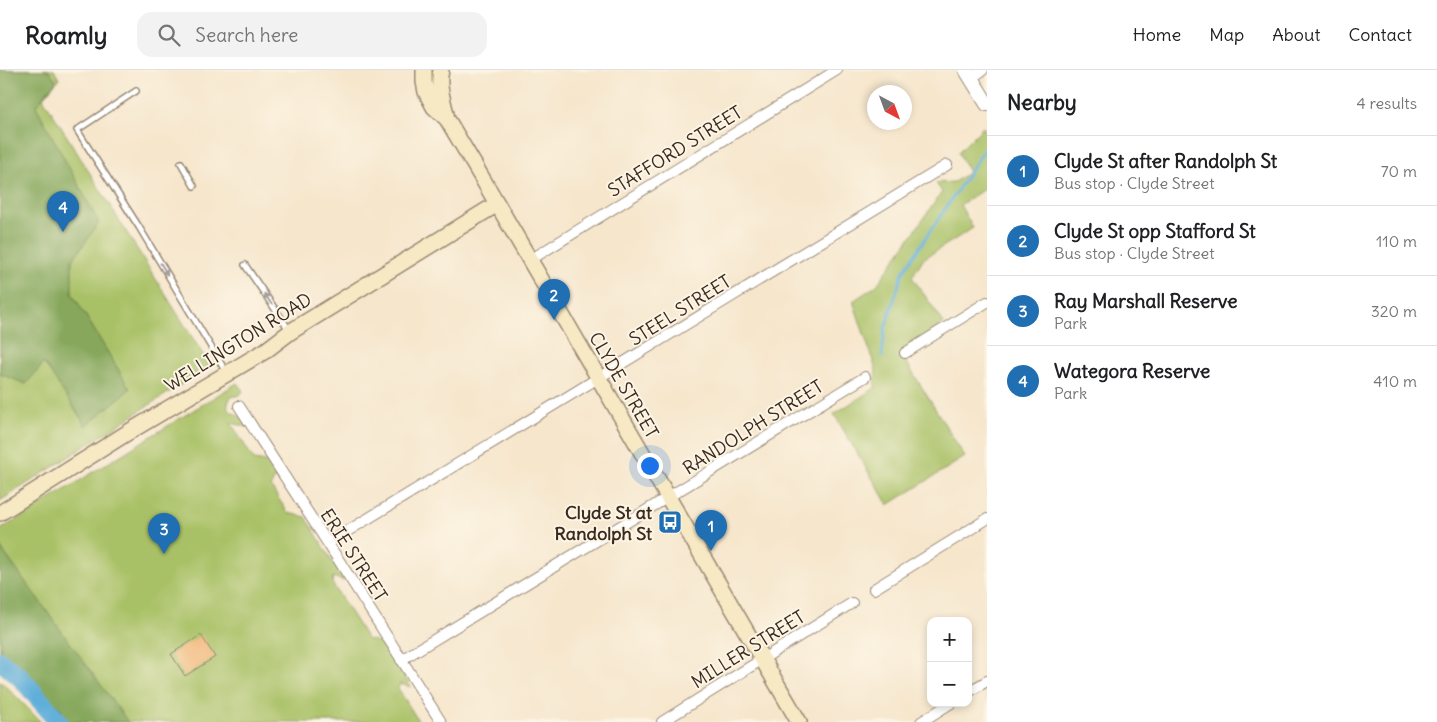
<!DOCTYPE html>
<html lang="en">
<head>
<meta charset="utf-8">
<style>
	:root { --surface:#fff; --page:#f2f2f2; --text:#202124; --muted:#757577; --line:#e0e0e0; --accent:#1f6fb2 }
	body { margin:0; font-family:Delius,sans-serif; background:var(--page); color:var(--text) }
	.controls { position:absolute; right:15px; bottom:15px; display:grid; overflow:hidden; border-radius:10px; box-shadow:0 2px 8px #0003 }
	.controls button { width:45px; height:45px; display:grid; place-items:center; padding:0; border:0; border-bottom:1px solid var(--line); background:var(--surface); color:var(--text); font:25px sans-serif }
	.compass { position:absolute; left:867px; top:15px; width:45px; height:45px; border-radius:50%; background:var(--surface); box-shadow:0 2px 8px #0003; rotate:139deg }
	.you { position:absolute; left:649px; top:395px; width:18px; height:18px; margin:-12px; border:4px solid #fff; border-radius:50%; background:#1a73e8; box-shadow:0 0 0 8px #1a73e833 }
	.badge { display:grid; place-items:center; width:32px; height:32px; border-radius:50%; background:var(--accent); color:#fff; font-size:16px; font-weight:700 }
	.pin { position:absolute; translate:-50% -41px; filter:drop-shadow(0 1px 2px #0008) }
	.pin::after { content:''; position:absolute; top:26px; width:18px; height:15px; background:inherit; clip-path:polygon(0 0,100% 0,50% 100%) }
	.list { margin:0; padding:0; list-style:none }
	h2 { display:flex; justify-content:space-between; align-items:center; height:65px; margin:0; padding:0 20px; font-size:21px }
	h2 small { font-size:16px; font-weight:400; color:var(--muted) }
	.list li { display:grid; grid-template-columns:32px 1fr auto; gap:15px; align-items:center; box-sizing:border-box; height:70px; padding:0 20px; border-top:1px solid var(--line) }
	.list b { display:block; font-size:19px; white-space:nowrap }
	.list p { margin:0; font-size:16px; white-space:nowrap; color:var(--muted) }
	.list em { font-size:16px; font-style:normal; color:var(--muted) }
	.icon { flex:none; width:28px; height:28px; fill:none; stroke:currentColor; stroke-width:2; stroke-linecap:round; stroke-linejoin:round }
	.map { position:relative; flex:none; width:987px; height:652px; overflow:hidden }
	header { display:flex; align-items:center; gap:30px; box-sizing:border-box; height:70px; padding:0 25px; background:var(--surface); border-bottom:1px solid var(--line) }
	header strong { font-size:24px }
	nav { display:flex; gap:28px; margin-inline-start:auto; font-size:18px }
	.search { width:350px; height:45px; background:var(--page); display:flex; align-items:center; gap:12px; box-sizing:border-box; padding:0 18px; border-radius:15px; color:var(--muted); font-size:19px }
	main { display:flex }
	aside { flex:1; background:var(--surface) }
	.map>svg:first-child { display:block }
	.green { fill:#a9c166; stroke:#727642 }
	.forest { fill:#86a75b; stroke:#60683c }
	.lines { fill:none; stroke-linecap:round; stroke-linejoin:round }
	.stream { stroke:#60afda; stroke-width:3 }
	.river { stroke:#60afda; stroke-width:19 }
	.building { fill:#f2b678 }
	.service-casing { stroke:#988875; stroke-width:8 }
	.minor-casing { stroke:#988875; stroke-width:12 }
	.tertiary-casing { stroke:#988875; stroke-width:16 }
	.secondary-casing { stroke:#988875; stroke-width:18 }
	.service { stroke:#fff; stroke-width:5 }
	.minor { stroke:#fff; stroke-width:10 }
	.tertiary { stroke:#fff; stroke-width:14 }
	.secondary { stroke:#f7e9c3; stroke-width:15 }
	.oneway { fill:#a79f9a }
	.labels { text-anchor:middle; dominant-baseline:central; stroke-width:4; stroke-linejoin:round; paint-order:stroke }
	.street-label { font-size:18px; fill:#3b2a1e; stroke:#fcf5e5 }
	.poi-label { font-size:18px; font-weight:bold; fill:#3b2a1e; stroke:#fcf5e5; text-anchor:end }
</style>
</head>
<body>
<header>
<strong>Roamly</strong>
<div class="search"><svg class="icon" aria-label="search" viewBox="0 0 24 24"><circle cx="10" cy="10" r="6"/><path d="M15 15l6 6"/></svg>Search here</div>
<nav><a>Home</a><a>Map</a><a>About</a><a>Contact</a></nav>
</header>
<main>
<div class="map">
<svg width="987" height="652" viewBox="0 0 987 652">
	<rect width="100%" height="100%" fill="#fcf5e5"/>
	<filter id="ink" filterUnits="userSpaceOnUse"><feTurbulence type="fractalNoise" baseFrequency=".02" numOctaves="2"/><feDisplacementMap in="SourceGraphic" scale="10" xChannelSelector="R" yChannelSelector="G"/><feConvolveMatrix kernelMatrix="1 2 1 2 8 2 1 2 1" color-interpolation-filters="sRGB"/></filter>
	<filter id="wash" filterUnits="userSpaceOnUse"><feTurbulence type="fractalNoise" baseFrequency=".0096" numOctaves="4" result="noise"/><feDisplacementMap in="SourceGraphic" scale="20" xChannelSelector="R" yChannelSelector="G"/><feGaussianBlur stdDeviation="1.12" result="paint"/><feColorMatrix in="noise" values="0 0 0 0 0 0 0 0 0 0 0 0 0 0 0 0 0 1.4 0 .05"/><feComposite in="paint" operator="in"/></filter>
	<g filter="url(#wash)">
		<rect width="100%" height="100%" fill="#f6e6cc"/>
		<path class="green" d="M0,0H54L59,9L43,28L210,296L0,431Z
			M983,57L987,63V117L960,135L973,158L923,189L912,207L944,253L900,282L965,387L888,435L834,344L875,318L876,300L853,231L877,215L942,122L936,113L954,112L969,102L958,82Z
			M237,313L243,321L240,325L231,327C221,343 235,341 243,349C245,351 246,354 248,357L231,353L254,390L271,393L283,412L274,409L271,417L288,443L306,447L344,511L333,507L332,513L367,569L383,573L411,617L400,614L398,618L419,652H66L63,648L62,640L4,588L0,587V460Z
			M0,610L41,652H0Z"/>
		<path class="forest" d="M0,0H49L56,11L36,36L99,153L72,191V223L130,319L86,356L44,293L26,314L0,304Z
			M0,477L128,652H66L63,648L62,640L4,588L0,587Z"/>
		<g class="lines">
			<path class="stream" d="M882,286L885,258L903,202L987,76"/>
			<path class="river" d="M0,591L19,606L59,652"/>
		</g>
		<g id="blocks">
			<path class="building" d="M201,565L215,587L185,606L171,584Z"/>
		</g>
	</g>
	<g filter="url(#ink)">
		<use href="#blocks" fill-opacity="0" stroke="#988875" stroke-width="1"/>
		<g class="lines">
			<g class="service-casing">
				<path id="service" d="M136,21L77,60L139,157L226,302
					M181,93L194,116
					M245,195L290,261"/>
			</g>
			<g class="minor-casing">
				<path id="minor" d="M971,8L983,0
					M530,190L837,0
					M905,283L987,232
					M239,336L338,489L441,652
					M328,473L947,95
					M874,519L987,449
					M401,590L865,307
					M968,622L987,611
					M662,652L852,533
					M921,652L951,633"/>
			</g>
			<g class="tertiary-casing">
				<path id="tertiary" d="M966,0L987,34"/>
			</g>
			<g class="secondary-casing">
				<path id="secondary" d="M424,0V12L426,22L434,37L447,49L485,113L799,652
					M441,0C437,17 444,32 447,49
					M0,443L127,363L265,281L290,262L497,134"/>
			</g>
			<use href="#service" class="service"/>
			<use href="#minor" class="minor"/>
			<use href="#tertiary" class="tertiary"/>
			<use href="#secondary" class="secondary"/>
		</g>
		<defs><path id="oneway-solid" d="M-6-.8H1V-3.2L6.5 0L1 3.2V.8H-6Z" transform="scale(1.25)"/></defs>
		<g class="oneway">
			<use href="#oneway-solid" transform="translate(164 199) rotate(59)"/>
			<use href="#oneway-solid" transform="translate(268 229) rotate(-124)"/>
		</g>
	</g>
	<defs>
		<g id="bus-square" transform="scale(1.25)"><rect x="-9" y="-9" width="18" height="18" rx="4" fill="#1f6fb2" stroke="#fcf5e5"/><path d="M-5-6H5V4H4V6H2V4H-2V6H-4V4H-5ZM-3.5-4V0h7V-4ZM-3.5 1.2v1.5H-2V1.2ZM2 1.2v1.5H3.5V1.2Z" fill="#fff"/></g>
	</defs>
	<g fill-rule="evenodd">
		<use href="#bus-square" x="670" y="452"/>
	</g>
	<g class="labels">
		<g class="street-label">
			<text transform="translate(675 81) rotate(-32)">STAFFORD STREET</text>
			<text transform="translate(680 240) rotate(-32)">STEEL STREET</text>
			<text transform="translate(238 272) rotate(-32)">WELLINGTON ROAD</text>
			<text transform="translate(624 315) rotate(60)">CLYDE STREET</text>
			<text transform="translate(753 357) rotate(-32)">RANDOLPH STREET</text>
			<text transform="translate(354 485) rotate(57)">ERIE STREET</text>
			<text transform="translate(748 579) rotate(-32)">MILLER STREET</text>
		</g>
		<g class="poi-label">
			<text x="652" y="442">Clyde St at<tspan x="652" dy="21">Randolph St</tspan></text>
		</g>
	</g>
</svg>
<div class="controls">
<button>+</button>
<button>−</button>
</div>
<svg class="compass" viewBox="-18 -18 36 36"><path d="M0-13l5 13h-10z" fill="#e53935"/><path d="M0 13l5-13h-10z" fill="#757577"/></svg>
<div class="you"></div>
<div class="pin badge" style="left:711px;top:481px">1</div>
<div class="pin badge" style="left:554px;top:250px">2</div>
<div class="pin badge" style="left:164px;top:484px">3</div>
<div class="pin badge" style="left:63px;top:162px">4</div>
</div>
<aside>
<h2>Nearby<small>4 results</small></h2>
<ul class="list">
<li><span class="badge">1</span><div><b>Clyde St after Randolph St</b><p>Bus stop · Clyde Street</p></div><em>70 m</em></li>
<li><span class="badge">2</span><div><b>Clyde St opp Stafford St</b><p>Bus stop · Clyde Street</p></div><em>110 m</em></li>
<li><span class="badge">3</span><div><b>Ray Marshall Reserve</b><p>Park</p></div><em>320 m</em></li>
<li><span class="badge">4</span><div><b>Wategora Reserve</b><p>Park</p></div><em>410 m</em></li>
</ul>
</aside>
</main>
</body>
</html>
